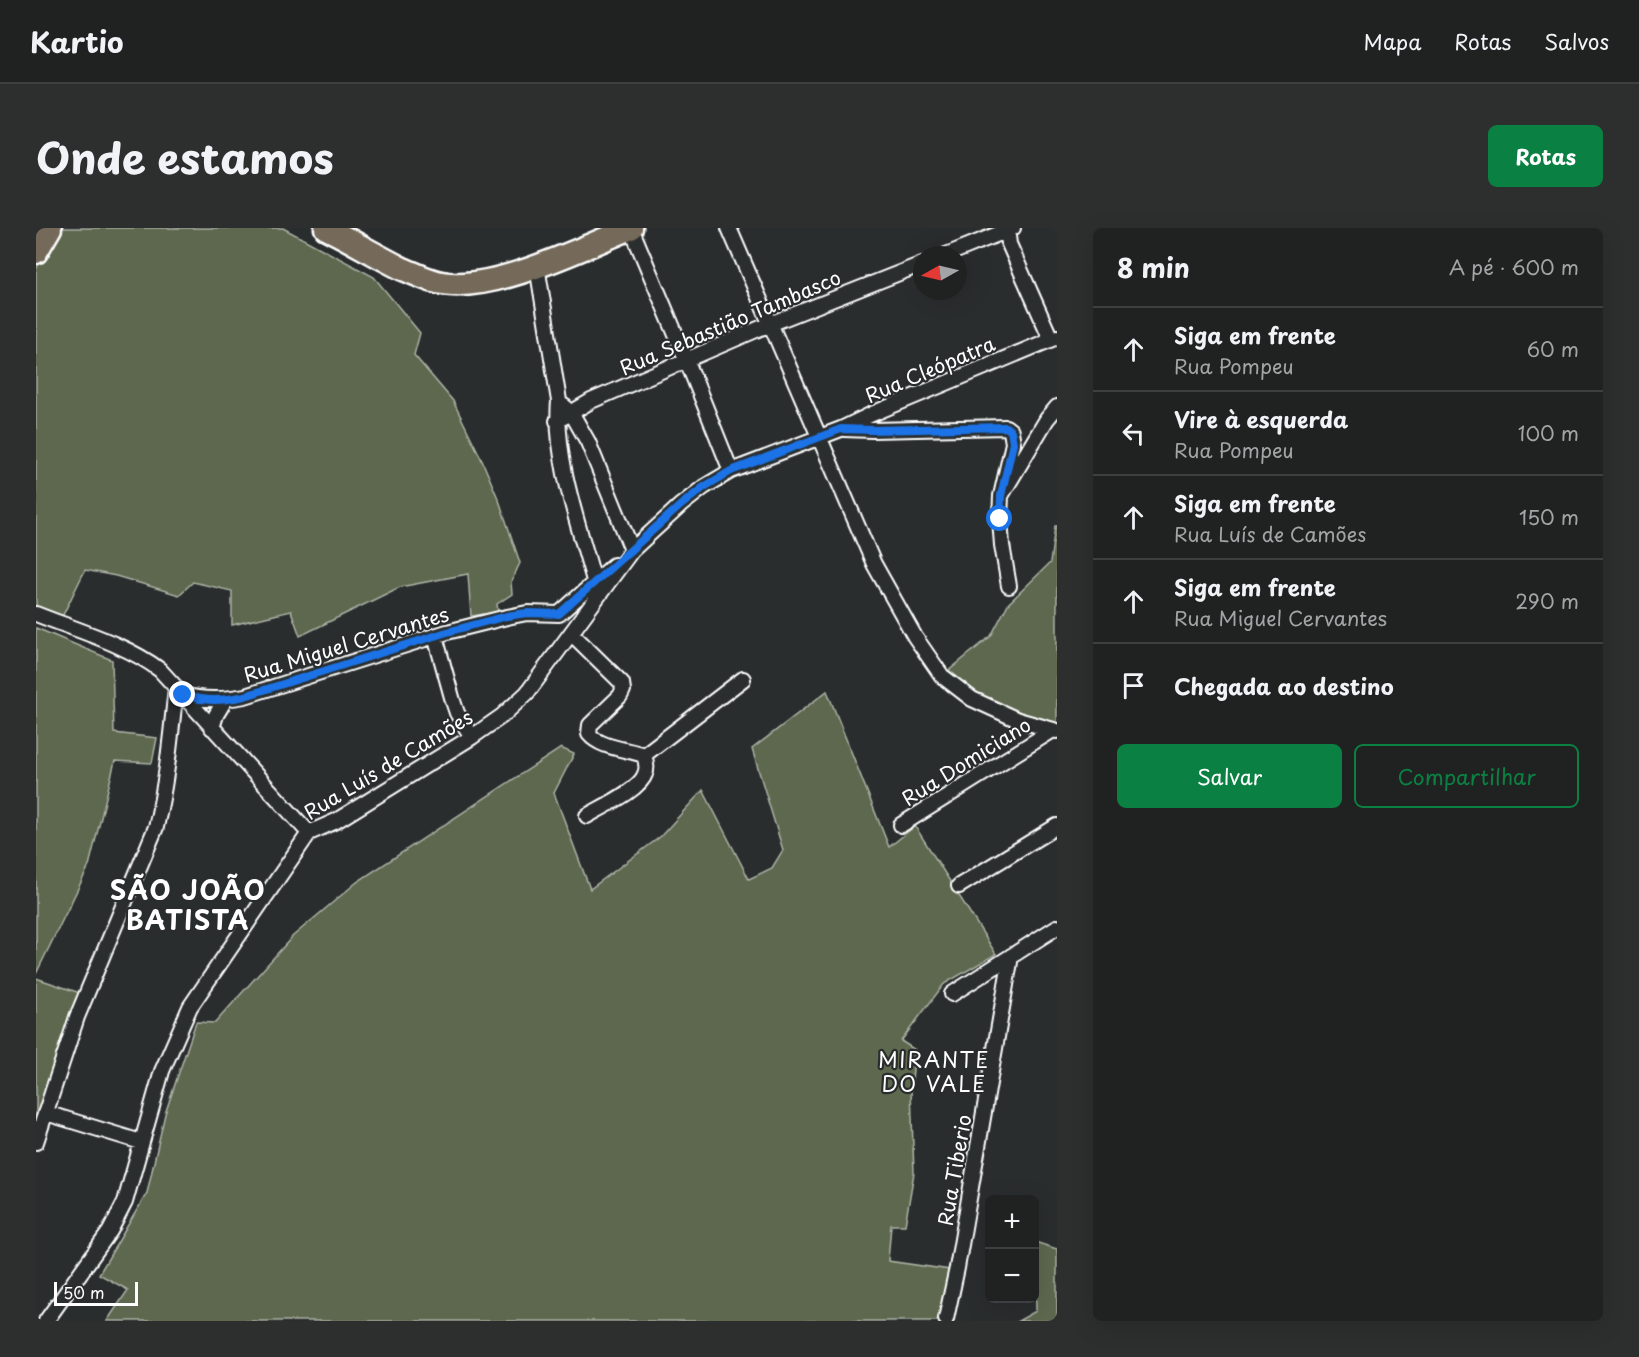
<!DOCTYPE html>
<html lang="pt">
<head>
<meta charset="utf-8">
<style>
	:root { --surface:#202222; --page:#2d2f2f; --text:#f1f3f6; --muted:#a2a4a5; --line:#3d3f40; --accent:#0b8043 }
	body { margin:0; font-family:"Playpen Sans",sans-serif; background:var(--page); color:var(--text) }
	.controls { position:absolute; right:18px; bottom:18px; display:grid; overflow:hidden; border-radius:9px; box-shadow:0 6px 24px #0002 }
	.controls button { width:54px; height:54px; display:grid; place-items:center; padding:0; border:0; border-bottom:2px solid var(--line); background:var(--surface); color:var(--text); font:30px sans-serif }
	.compass { position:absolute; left:877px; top:18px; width:54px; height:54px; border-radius:50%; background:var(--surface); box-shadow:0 6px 24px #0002; rotate:262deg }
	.scale { position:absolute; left:18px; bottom:15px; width:84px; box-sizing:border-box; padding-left:6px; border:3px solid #fff; border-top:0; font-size:16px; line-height:21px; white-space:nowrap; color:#fff; -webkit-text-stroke:4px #2a2d2e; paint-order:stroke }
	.stop { position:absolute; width:18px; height:18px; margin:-14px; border:4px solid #1a73e8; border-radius:50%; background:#fff }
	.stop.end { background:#1a73e8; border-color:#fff; box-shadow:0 2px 6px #0008 }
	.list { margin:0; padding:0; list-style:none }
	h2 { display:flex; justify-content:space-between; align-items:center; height:78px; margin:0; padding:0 24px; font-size:26px }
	h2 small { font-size:20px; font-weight:400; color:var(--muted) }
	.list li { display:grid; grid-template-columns:39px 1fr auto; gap:18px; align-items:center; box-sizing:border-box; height:84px; padding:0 24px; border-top:2px solid var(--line) }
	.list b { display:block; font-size:22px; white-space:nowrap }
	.list p { margin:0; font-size:20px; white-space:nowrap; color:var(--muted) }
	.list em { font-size:20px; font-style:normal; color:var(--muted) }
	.actions { display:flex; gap:12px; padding:18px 24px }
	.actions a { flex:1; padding:14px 0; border:2px solid var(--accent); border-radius:9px; text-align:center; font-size:21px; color:var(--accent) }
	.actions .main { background:var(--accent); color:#fff }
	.icon { flex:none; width:33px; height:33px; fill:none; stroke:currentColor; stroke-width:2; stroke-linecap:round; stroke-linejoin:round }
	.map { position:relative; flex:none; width:1021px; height:1093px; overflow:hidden; border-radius:9px }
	header { display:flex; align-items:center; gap:36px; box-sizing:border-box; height:84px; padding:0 30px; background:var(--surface); border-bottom:2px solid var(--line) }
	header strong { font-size:28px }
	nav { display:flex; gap:33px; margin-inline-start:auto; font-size:21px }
	.intro { display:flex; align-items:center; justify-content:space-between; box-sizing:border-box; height:144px; padding:0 36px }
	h1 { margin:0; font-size:42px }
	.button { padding:15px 27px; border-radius:9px; background:var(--accent); color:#fff; font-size:21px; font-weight:700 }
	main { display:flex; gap:36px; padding:0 36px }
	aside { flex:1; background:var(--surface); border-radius:9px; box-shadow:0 6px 24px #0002 }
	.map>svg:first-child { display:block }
	.green { fill:#5d684f; stroke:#aeb4a7; stroke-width:1.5 }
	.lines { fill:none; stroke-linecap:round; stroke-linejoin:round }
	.minor-casing { stroke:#fff; stroke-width:18 }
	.trunk-casing { stroke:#fff; stroke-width:27 }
	.minor { stroke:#2a2d2e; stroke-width:14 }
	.trunk { stroke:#746a5a; stroke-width:22 }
	.route { stroke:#1a73e8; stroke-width:8 }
	.labels { text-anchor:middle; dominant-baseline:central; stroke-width:4.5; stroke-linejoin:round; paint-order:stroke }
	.street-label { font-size:20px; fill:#fff; stroke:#2a2d2e }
	.neighbourhood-label { font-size:21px; letter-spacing:1.5px; fill:#fff; stroke:#2a2d2e }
	.district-label { font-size:26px; font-weight:bold; letter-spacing:1.5px; fill:#fff; stroke:#2a2d2e }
</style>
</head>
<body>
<header>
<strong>Kartio</strong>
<nav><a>Mapa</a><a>Rotas</a><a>Salvos</a></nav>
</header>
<div class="intro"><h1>Onde estamos</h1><a class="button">Rotas</a></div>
<main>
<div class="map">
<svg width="1021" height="1093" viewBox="0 0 1021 1093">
	<rect width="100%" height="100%" fill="#2a2d2e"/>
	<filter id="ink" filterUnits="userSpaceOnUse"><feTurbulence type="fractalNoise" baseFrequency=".0167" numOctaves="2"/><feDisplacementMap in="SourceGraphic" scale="12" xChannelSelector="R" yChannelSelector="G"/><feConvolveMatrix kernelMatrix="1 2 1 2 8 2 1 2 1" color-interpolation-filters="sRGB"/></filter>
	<g filter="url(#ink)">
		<path class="green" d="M26,0H247L338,49L384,105L378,127L417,173L445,230L464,275L484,335L475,354L476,366L461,376L462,384L435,388L432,346L364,359L264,408L255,383L196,397V363L157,354L143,367L80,348L49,342L25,391L0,379V42L14,12Z
			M1019,298H1021V497L964,479L933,463L911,444L955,408L972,376L1014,335Z
			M0,400L76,432L78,505L121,510L116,535L79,533L53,638L0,746Z
			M791,463L853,619L879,598L960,726L908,756L865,813L879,822L875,862L878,945L869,997H855L852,1033L914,1042L905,1093H71L92,1062L63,1046L111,965L129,886L160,794L179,795L257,708L321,654L525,520L538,526L518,565L554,661L624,609L667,562L713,651L736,640L747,622L716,521Z
			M0,750L44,765L0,894Z
			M999,1014L1021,1021V1093H982L1000,1083Z"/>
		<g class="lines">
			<g class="minor-casing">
				<path id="minor" d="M595,0L651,133L695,243
					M693,0L838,336L879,409L906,448L936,471L982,492L1021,503
					M971,0L973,16L1015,111
					M910,27L977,0
					M501,38L523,173C518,230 543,298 558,353
					M528,178L535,184L552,214L596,322
					M521,193L555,173L734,96L886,36
					M808,201L836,202L970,199L975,203L977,215L965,268
					M973,358L966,317L964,291L965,268L1011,191L1021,179
					M0,386C40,402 90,416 124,442L273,605
					M535,405L586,455L587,462L584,468L554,497L553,506C564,520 591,521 608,527C610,533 612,540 609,546C604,562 566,579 551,588
					M399,408L417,473L421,485L436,509
					M147,467C168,473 187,472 209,468L411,404L471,389L491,385L523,386L578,337
					M176,500L180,487L189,472
					M608,527L707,451
					M865,597L1017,502
					M923,658L1021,598
					M916,766L1021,699
					M10,885L105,914
					M0,914L41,789L120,599C131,553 135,506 140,459
					M910,1091L921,1040L975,728
					M10,1093L74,1003L89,974L126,843L154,779L273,605L300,593L436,509L466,488L491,465L596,322L645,277L668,259L695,243L805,201L836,186L1021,109"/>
			</g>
			<g class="trunk-casing">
				<path id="trunk" d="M290,0C316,13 341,28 367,41C380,46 393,53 406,55C458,64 546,20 595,0
					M0,24L14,0"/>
			</g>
			<use href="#minor" class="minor"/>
			<use href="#trunk" class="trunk"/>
		</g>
	</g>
	<g class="lines" filter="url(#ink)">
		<path class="route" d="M147,467C169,474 186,473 209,468L411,404L471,388L491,385L523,386L645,277L668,259L695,243L805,201L836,202L970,199L975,203L977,215L965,268L964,291"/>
	</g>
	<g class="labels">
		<g class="street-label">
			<text transform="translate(694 94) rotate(-23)">Rua Sebastião Tambasco</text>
			<text transform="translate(894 141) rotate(-23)">Rua Cleópatra</text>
			<text transform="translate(310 416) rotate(-17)">Rua Miguel Cervantes</text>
			<text transform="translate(930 533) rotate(-32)">Rua Domiciano</text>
			<text transform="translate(352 536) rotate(-31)">Rua Luís de Camões</text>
			<text transform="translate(918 942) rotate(-80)">Rua Tiberio</text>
		</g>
		<g class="neighbourhood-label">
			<text x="898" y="831">MIRANTE<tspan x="898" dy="24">DO VALE</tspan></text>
		</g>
		<g class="district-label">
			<text x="152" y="661">SÃO JOÃO<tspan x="152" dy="30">BATISTA</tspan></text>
		</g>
	</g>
</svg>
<div class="controls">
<button>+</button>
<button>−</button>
</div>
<svg class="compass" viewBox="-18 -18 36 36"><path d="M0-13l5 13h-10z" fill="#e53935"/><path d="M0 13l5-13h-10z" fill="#a2a4a5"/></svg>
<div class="scale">50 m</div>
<div class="stop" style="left:964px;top:291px"></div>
<div class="stop end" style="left:147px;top:467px"></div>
</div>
<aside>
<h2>8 min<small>A pé · 600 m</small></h2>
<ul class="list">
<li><svg class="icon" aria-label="ahead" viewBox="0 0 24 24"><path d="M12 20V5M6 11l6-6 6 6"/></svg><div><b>Siga em frente</b><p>Rua Pompeu</p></div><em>60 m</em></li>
<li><svg class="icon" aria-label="left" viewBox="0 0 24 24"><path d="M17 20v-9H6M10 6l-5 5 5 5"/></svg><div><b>Vire à esquerda</b><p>Rua Pompeu</p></div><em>100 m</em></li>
<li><svg class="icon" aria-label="ahead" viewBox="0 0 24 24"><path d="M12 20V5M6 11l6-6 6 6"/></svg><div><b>Siga em frente</b><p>Rua Luís de Camões</p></div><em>150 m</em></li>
<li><svg class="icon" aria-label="ahead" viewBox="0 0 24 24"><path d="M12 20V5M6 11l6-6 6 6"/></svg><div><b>Siga em frente</b><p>Rua Miguel Cervantes</p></div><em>290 m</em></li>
<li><svg class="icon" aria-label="arrive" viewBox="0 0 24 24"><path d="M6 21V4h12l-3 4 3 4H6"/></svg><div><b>Chegada ao destino</b></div></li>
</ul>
<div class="actions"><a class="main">Salvar</a><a>Compartilhar</a></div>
</aside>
</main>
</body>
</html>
